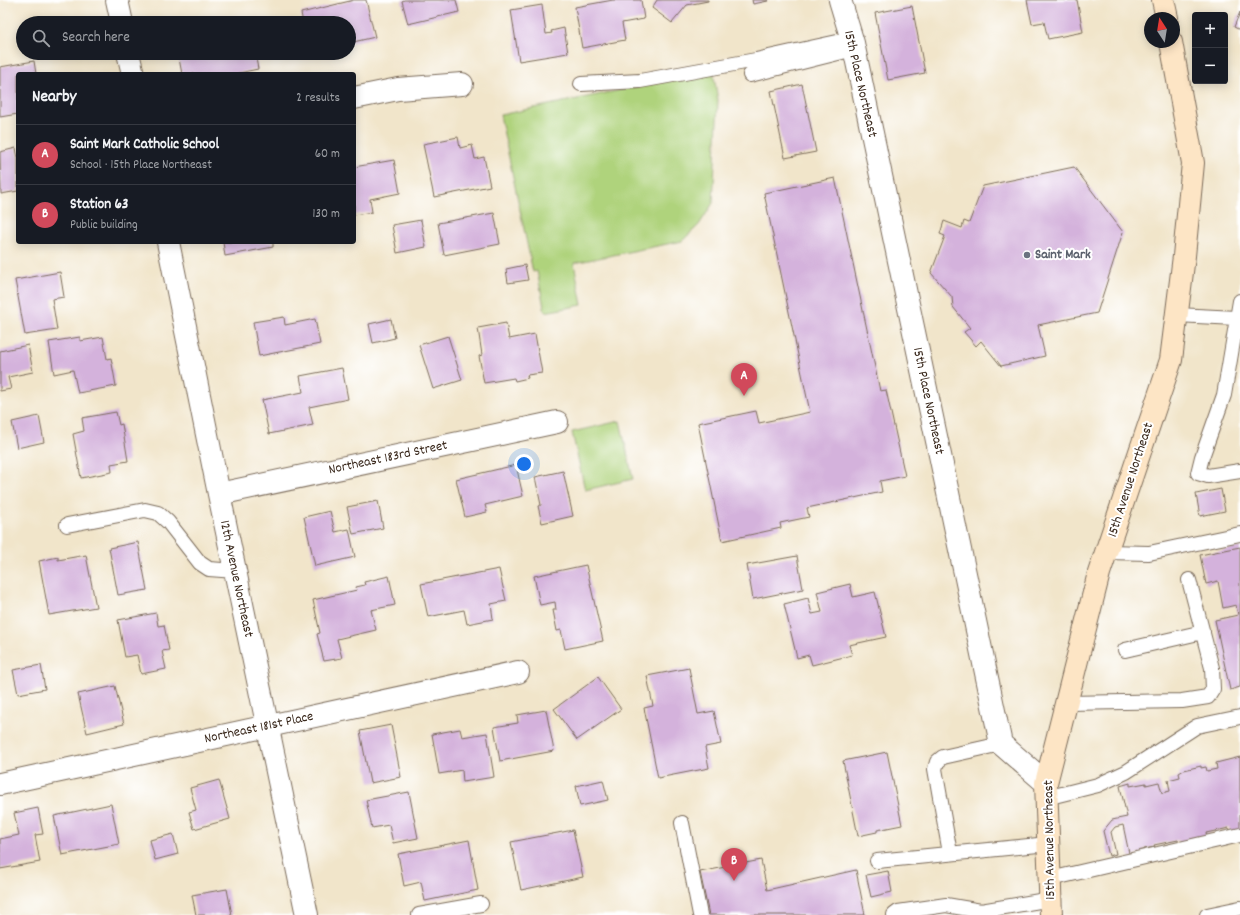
<!DOCTYPE html>
<html lang="en">
<head>
<meta charset="utf-8">
<style>
	:root { --surface:#171b24; --page:#242831; --text:#f1f3f6; --muted:#9ea1a6; --line:#363941; --accent:#d1495b }
	body { margin:0; font-family:Dekko,sans-serif; background:var(--page); color:var(--text) }
	.controls { position:absolute; right:12px; top:12px; display:grid; overflow:hidden; border-radius:4px; box-shadow:0 2px 10px #0003 }
	.controls button { width:36px; height:36px; display:grid; place-items:center; padding:0; border:0; border-bottom:1px solid var(--line); background:var(--surface); color:var(--text); font:20px sans-serif }
	.compass { position:absolute; left:1144px; top:12px; width:36px; height:36px; border-radius:50%; background:var(--surface); box-shadow:0 2px 10px #0003; rotate:348deg }
	.you { position:absolute; left:524px; top:464px; width:14px; height:14px; margin:-10px; border:3px solid #fff; border-radius:50%; background:#1a73e8; box-shadow:0 0 0 6px #1a73e833 }
	.badge { display:grid; place-items:center; width:26px; height:26px; border-radius:50%; background:var(--accent); color:#fff; font-size:13px; font-weight:700 }
	.pin { position:absolute; translate:-50% -33px; filter:drop-shadow(0 1px 2px #0008) }
	.pin::after { content:''; position:absolute; top:21px; width:14px; height:12px; background:inherit; clip-path:polygon(0 0,100% 0,50% 100%) }
	.list { margin:0; padding:0; list-style:none }
	h2 { display:flex; justify-content:space-between; align-items:center; height:52px; margin:0; padding:0 16px; font-size:17px }
	h2 small { font-size:13px; font-weight:400; color:var(--muted) }
	.list li { display:grid; grid-template-columns:26px 1fr auto; gap:12px; align-items:center; box-sizing:border-box; height:60px; padding:0 16px; border-top:1px solid var(--line) }
	.list b { display:block; font-size:15px; white-space:nowrap }
	.list p { margin:0; font-size:13px; white-space:nowrap; color:var(--muted) }
	.list em { font-size:13px; font-style:normal; color:var(--muted) }
	.icon { flex:none; width:22px; height:22px; fill:none; stroke:currentColor; stroke-width:2; stroke-linecap:round; stroke-linejoin:round }
	.map { position:relative; flex:none; width:1240px; height:915px; overflow:hidden }
	.search { position:absolute; background:var(--surface); box-shadow:0 2px 10px #0003; left:16px; top:16px; width:340px; height:44px; display:flex; align-items:center; gap:10px; box-sizing:border-box; padding:0 14px; border-radius:22px; color:var(--muted); font-size:15px }
	.panel { position:absolute; background:var(--surface); box-shadow:0 2px 10px #0003; left:16px; top:72px; width:340px; height:172px; border-radius:4px }
	.map>svg:first-child { display:block }
	.green { fill:#afd37c; stroke:#757e4d }
	.building { fill:#d4b2dc }
	.lines { fill:none; stroke-linecap:round; stroke-linejoin:round }
	.lane-casing { stroke:#7b6b5a; stroke-width:16 }
	.street-casing { stroke:#7b6b5a; stroke-width:24 }
	.secondary-casing { stroke:#7b6b5a; stroke-width:24 }
	.lane { stroke:#fff; stroke-width:14 }
	.street { stroke:#fff; stroke-width:22 }
	.secondary { stroke:#fde5c5; stroke-width:22 }
	.worship-dot { fill:#6b7280; stroke:#fff; stroke-width:1.5 }
	.labels { text-anchor:middle; dominant-baseline:central; stroke-width:4; stroke-linejoin:round; paint-order:stroke }
	.street-label { font-size:14px; fill:#3b2a1e; stroke:#fff }
	.worship-label { font-size:14px; font-weight:bold; fill:#5b616d; stroke:#fff; text-anchor:start }
</style>
</head>
<body>
<div class="map">
<svg width="1240" height="915" viewBox="0 0 1240 915">
	<rect width="100%" height="100%" fill="#fff"/>
	<filter id="ink" filterUnits="userSpaceOnUse"><feTurbulence type="fractalNoise" baseFrequency=".025" numOctaves="2"/><feDisplacementMap in="SourceGraphic" scale="8" xChannelSelector="R" yChannelSelector="G"/><feConvolveMatrix kernelMatrix="1 2 1 2 8 2 1 2 1" color-interpolation-filters="sRGB"/></filter>
	<filter id="wash" filterUnits="userSpaceOnUse"><feTurbulence type="fractalNoise" baseFrequency=".012" numOctaves="4" result="noise"/><feDisplacementMap in="SourceGraphic" scale="16" xChannelSelector="R" yChannelSelector="G"/><feGaussianBlur stdDeviation="0.9" result="paint"/><feColorMatrix in="noise" values="0 0 0 0 0 0 0 0 0 0 0 0 0 0 0 0 0 1.4 0 .05"/><feComposite in="paint" operator="in"/></filter>
	<g filter="url(#wash)">
		<rect width="100%" height="100%" fill="#f1e5ca"/>
		<path class="green" d="M713,71L718,100L713,203L699,225L682,241L574,263L582,305L545,312L537,271L533,272L500,115Z
			M620,421L633,479L585,490L572,432Z"/>
		<g id="blocks">
			<path class="building" d="M354,0H366L375,37L349,43V23H303L301,13Z
				M404,0H456L459,12L408,24L402,1Z
				M613,0H641L644,19L622,23L625,40L582,48L575,7Z
				M657,0H708V1L687,5L672,23L652,8Z
				M752,0H768V1L753,4Z
				M1027,0H1077L1083,32L1048,39L1044,22L1032,24Z
				M542,5L546,34L552,33L551,31L564,28L568,53L519,61L511,10Z
				M912,6L925,73L888,80L875,13Z
				M1240,12V30L1234,27Z
				M178,53H255L258,69L234,74H182Z
				M34,61L36,74H18V114L0,117V67Z
				M802,84L816,152L785,158L771,91Z
				M458,137L460,148L472,145L475,159L484,157L490,186L434,197L423,144Z
				M16,148L18,158V191L1,194L0,152Z
				M394,160L400,193L370,199L372,212L354,215V167Z
				M1074,167L1123,232L1097,313L1038,325L1045,356L1001,366L981,341L976,346L964,332L970,328L953,307L952,297L931,273L945,236L940,234L944,221L962,228L964,221L969,223L983,186Z
				M835,178L880,391L886,390L905,476L880,481L882,492L807,508L809,517L780,523L781,528L722,541L698,423L756,411L759,423L810,412L764,193Z
				M494,213L500,244L444,255L438,223Z
				M421,220L426,247L397,253L392,225Z
				M223,242H273V247L225,256Z
				M525,265L528,280L508,283L506,269Z
				M60,272L64,297L52,299L57,330L25,335L15,280Z
				M284,317L285,325L315,319L320,344L259,356L253,322Z
				M391,319L395,338L373,343L369,324Z
				M506,323L509,339L535,334L542,373L527,375L528,378L515,381L514,378L484,383L479,356L482,355L478,328Z
				M448,336L462,380L433,389L419,345Z
				M80,337V341L103,337L107,359L111,358L116,386L78,393L73,370L54,374L49,342Z
				M28,345L33,372L8,377L11,389L0,391V351Z
				M342,368L348,399L309,407L313,425L269,434L262,400L303,392L300,376Z
				M116,412L119,425L122,424L128,461L111,464L112,472L81,478L73,434L84,431L82,418Z
				M39,416L44,442L17,448L12,422Z
				M516,465L523,496L485,505L487,512L465,517L456,479Z
				M563,471L573,516L542,523L538,506L541,505L535,477Z
				M1221,489L1225,511L1200,516L1196,494Z
				M378,501L383,528L353,534L347,507Z
				M330,511L335,532L349,529L355,557L315,566L304,517Z
				M138,542L147,590L118,595L109,548Z
				M1240,547V687L1230,690L1215,620L1238,615L1236,605L1223,608L1218,581L1206,584L1200,555Z
				M86,555L96,607L49,615L39,561L58,557V560Z
				M797,556L803,589L753,599L747,565Z
				M586,565L603,641L565,649L561,630L557,631L553,610H556L555,602L540,605L534,576Z
				M499,569L506,601L491,604L493,619L467,624L464,610L428,617L421,584Z
				M389,576L395,605L371,610L376,630L337,639L342,658L324,661L317,634L320,633L313,600L357,590L356,587L365,585L364,582Z
				M850,584L853,597L875,592L886,637L849,645L852,655L812,665L809,655L797,658L784,604L808,598L812,614L822,612L817,592Z
				M156,613L158,626L164,625L169,650L162,651L166,669L141,674L137,655L125,657L118,620Z
				M41,665L45,689L18,694L13,670Z
				M689,668L698,714L714,711L721,744L705,747L709,768L658,778L644,708L653,706L647,676Z
				M598,677L621,709L577,740L554,709Z
				M115,686L124,724L87,733L78,694Z
				M546,710L554,751L500,761L494,727L518,723L517,715Z
				M391,725L401,777L370,783L360,731Z
				M460,729L462,737L487,733L494,777L463,782L462,770L439,774L432,734Z
				M887,752L902,825L877,830V832L858,836L843,761Z
				M1240,757V832H1230L1229,828L1206,833L1207,837L1179,844L1178,840L1154,845L1155,847L1144,849L1145,852L1130,858L1123,825L1115,827L1111,832L1116,854L1109,856L1103,831L1112,820L1127,817L1120,786L1130,783V786L1146,783V785L1159,782L1162,793L1170,791L1168,780L1180,777L1179,773L1184,770L1201,766V768L1206,767L1207,771L1217,769L1216,763Z
				M219,780L230,819L194,829L189,812L196,810L190,788Z
				M603,780L608,800L580,806L576,786Z
				M409,792L418,838L393,843L389,825L372,828L366,800Z
				M111,804L119,844L62,855L54,816Z
				M38,808L43,834L35,835L40,862L0,869V839L19,835L14,813Z
				M573,830L583,877L521,890L511,842Z
				M173,834L178,854L155,860L150,840Z
				M469,840L478,890L425,901L421,882L404,886L398,854Z
				M761,860L767,890L856,870L865,915H709L700,872Z
				M888,871L892,892L871,897L866,875Z
				M227,889L232,915H196L192,895Z"/>
		</g>
	</g>
	<g filter="url(#ink)">
		<use href="#blocks" fill-opacity="0" stroke="#7b6b5a" stroke-width="1"/>
		<g class="lines">
			<g class="lane-casing">
				<path id="lane" d="M750,75L854,49
					M581,84L640,81L756,60L851,39
					M1240,301L1224,395L1202,457L1198,473L1208,476L1240,471
					M1177,315L1236,318
					M67,525L145,510L158,513L168,522L200,563L209,569L235,571
					M1107,552L1149,553L1240,534
					M1125,650L1203,632
					M1066,703L1182,701L1208,697L1213,689L1212,668L1189,580
					M1046,798L1098,785L1126,772L1197,726L1240,717
					M682,823L700,915
					M950,853L935,769L937,762L943,757L1001,744
					M877,861L1048,844
					M1050,879L1240,835
					M419,915L481,904
					M894,915L898,912L946,905L981,911L1051,899
					M1207,915L1240,908"/>
			</g>
			<g class="street-casing">
				<path id="street" d="M117,0L122,23
					M840,0L853,43L1001,744L1046,783
					M128,53L133,74
					M354,98L398,89L462,84
					M168,242L219,494L307,915
					M219,494L557,422
					M0,784L518,672"/>
			</g>
			<g class="secondary-casing">
				<path id="secondary" d="M1163,0L1167,18
					M1051,915L1046,783L1099,573L1171,360L1184,256L1193,163L1171,42"/>
			</g>
			<use href="#lane" class="lane"/>
			<use href="#street" class="street"/>
			<use href="#secondary" class="secondary"/>
		</g>
	</g>
	<circle class="worship-dot" cx="1027" cy="255" r="4"/>
	<g class="labels">
		<g class="street-label">
			<text transform="translate(860 84) rotate(77)">15th Place Northeast</text>
			<text transform="translate(928 401) rotate(78)">15th Place Northeast</text>
			<text transform="translate(388 458) rotate(-12)">Northeast 183rd Street</text>
			<text transform="translate(1131 480) rotate(-72)">15th Avenue Northeast</text>
			<text transform="translate(236 579) rotate(78)">12th Avenue Northeast</text>
			<text transform="translate(259 728) rotate(-12)">Northeast 181st Place</text>
			<text transform="translate(1050 840) rotate(-91)">15th Avenue Northeast</text>
		</g>
		<g class="worship-label">
			<text x="1035" y="255">Saint Mark</text>
		</g>
	</g>
</svg>
<div class="controls">
<button>+</button>
<button>−</button>
</div>
<svg class="compass" viewBox="-18 -18 36 36"><path d="M0-13l5 13h-10z" fill="#e53935"/><path d="M0 13l5-13h-10z" fill="#9ea1a6"/></svg>
<div class="you"></div>
<div class="pin badge" style="left:744px;top:396px">A</div>
<div class="pin badge" style="left:734px;top:881px">B</div>
<div class="search"><svg class="icon" aria-label="search" viewBox="0 0 24 24"><circle cx="10" cy="10" r="6"/><path d="M15 15l6 6"/></svg>Search here</div>
<section class="panel">
<h2>Nearby<small>2 results</small></h2>
<ul class="list">
<li><span class="badge">A</span><div><b>Saint Mark Catholic School</b><p>School · 15th Place Northeast</p></div><em>60 m</em></li>
<li><span class="badge">B</span><div><b>Station 63</b><p>Public building</p></div><em>130 m</em></li>
</ul>
</section>
</div>
</body>
</html>
